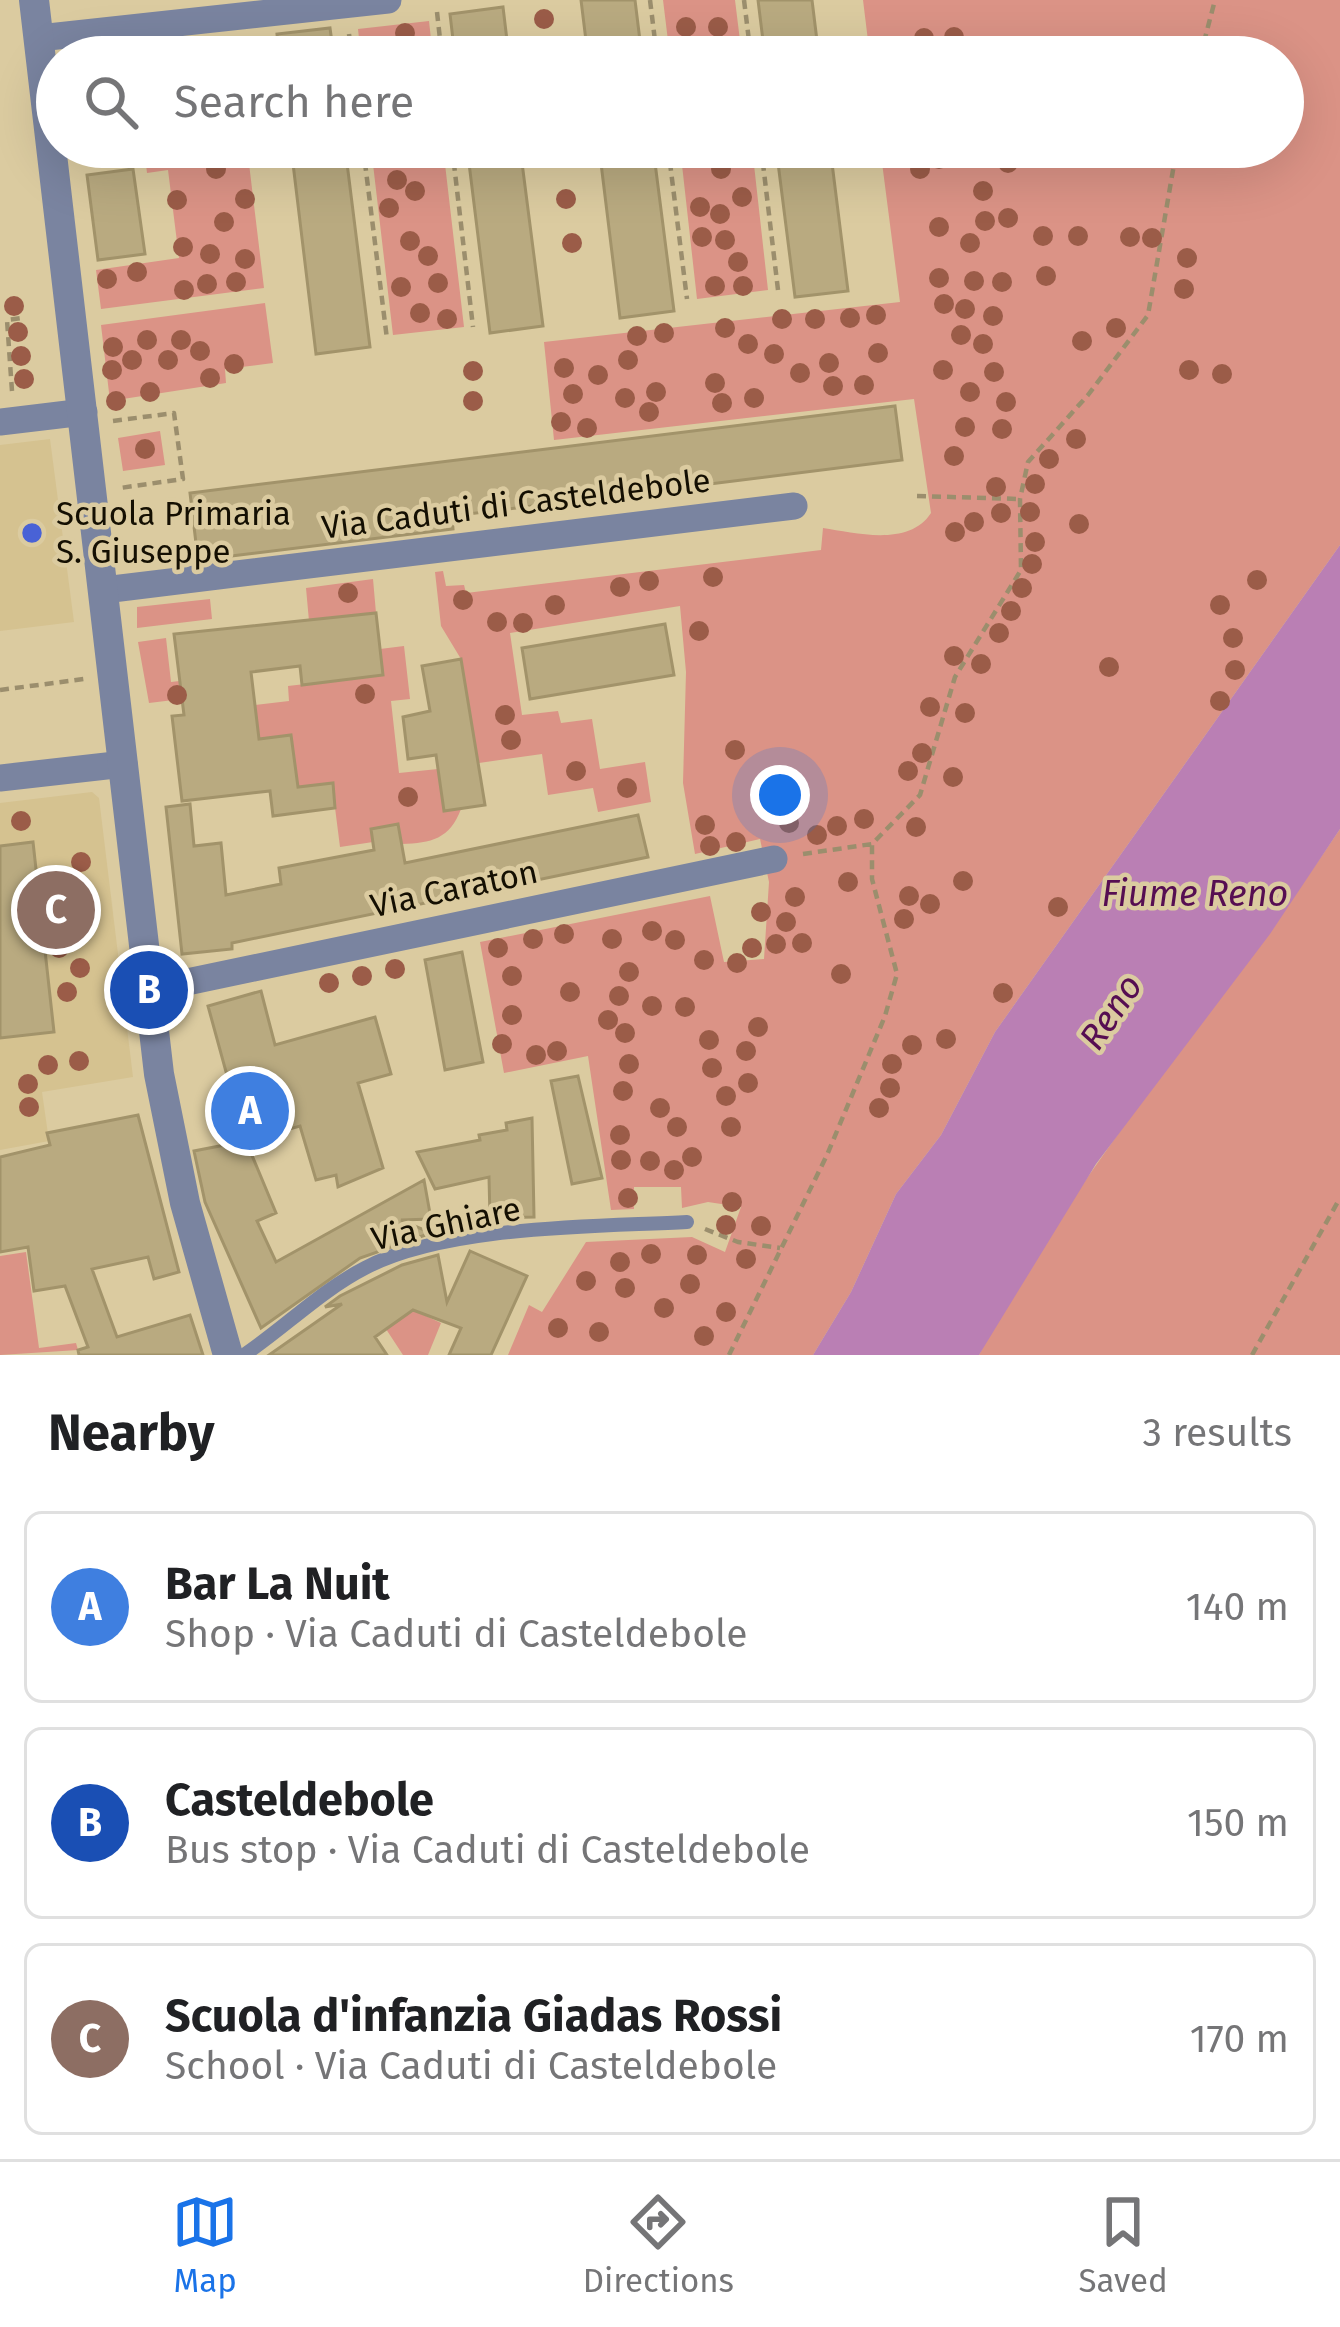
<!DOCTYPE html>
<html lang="en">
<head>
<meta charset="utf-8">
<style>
	:root { --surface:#fff; --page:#f2f2f2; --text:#202124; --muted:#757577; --line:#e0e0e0; --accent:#1a73e8 }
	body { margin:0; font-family:"Fira Sans",sans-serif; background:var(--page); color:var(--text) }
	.you { position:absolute; left:780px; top:795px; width:42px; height:42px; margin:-30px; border:9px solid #fff; border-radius:50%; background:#1a73e8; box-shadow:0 0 0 18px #1a73e833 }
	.badge { display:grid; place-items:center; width:78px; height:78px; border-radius:50%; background:var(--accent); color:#fff; font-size:39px; font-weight:700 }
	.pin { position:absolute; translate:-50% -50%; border:6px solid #fff; box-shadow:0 3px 12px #0006 }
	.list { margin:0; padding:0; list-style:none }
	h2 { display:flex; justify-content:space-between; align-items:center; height:156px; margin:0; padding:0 48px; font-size:51px }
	h2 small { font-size:39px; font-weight:400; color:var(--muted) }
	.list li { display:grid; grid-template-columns:78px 1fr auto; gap:36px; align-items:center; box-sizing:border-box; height:192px; margin:0 24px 24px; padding:0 24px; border:3px solid var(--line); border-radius:18px }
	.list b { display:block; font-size:45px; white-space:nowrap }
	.list p { margin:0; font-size:39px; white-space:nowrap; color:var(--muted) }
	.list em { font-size:39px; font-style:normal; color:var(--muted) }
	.icon { flex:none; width:66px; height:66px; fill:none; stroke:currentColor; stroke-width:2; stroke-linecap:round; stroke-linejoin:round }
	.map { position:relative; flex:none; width:1340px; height:1355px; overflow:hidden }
	.search { position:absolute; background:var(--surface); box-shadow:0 12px 48px #0002; left:36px; right:36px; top:36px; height:132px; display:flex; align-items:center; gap:30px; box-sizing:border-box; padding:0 42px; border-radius:66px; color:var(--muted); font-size:45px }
	.sheet { height:804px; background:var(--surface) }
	nav { display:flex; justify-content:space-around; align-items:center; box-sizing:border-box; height:168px; border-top:3px solid var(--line); background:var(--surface); font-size:33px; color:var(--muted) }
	nav a { display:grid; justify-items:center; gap:6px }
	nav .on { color:var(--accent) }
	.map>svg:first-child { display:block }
	.built { fill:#d5c290 }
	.green { fill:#db9386 }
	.water { fill:#ba7fb4 }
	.building { fill:#b9aa80; stroke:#a2936a; stroke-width:3 }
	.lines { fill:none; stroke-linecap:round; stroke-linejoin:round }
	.path { stroke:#9b8e6d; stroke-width:4.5; stroke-dasharray:9 6; stroke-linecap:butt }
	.service { stroke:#7a84a0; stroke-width:14 }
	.minor { stroke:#7a84a0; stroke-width:27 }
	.tertiary { stroke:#7a84a0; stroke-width:30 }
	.tree { fill:#9b5c48 }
	.poi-dot { fill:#4962d6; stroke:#dbcba0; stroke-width:4.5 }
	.labels { text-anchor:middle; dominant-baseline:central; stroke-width:9; stroke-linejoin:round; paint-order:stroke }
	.street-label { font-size:33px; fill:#140f02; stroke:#dbcba0 }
	.poi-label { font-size:33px; fill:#140f02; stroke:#dbcba0; text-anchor:start }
	.water-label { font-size:36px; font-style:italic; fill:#560e52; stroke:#dbcba0 }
</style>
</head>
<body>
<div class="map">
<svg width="1340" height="1355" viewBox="0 0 1340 1355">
	<rect width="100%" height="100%" fill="#dbcba0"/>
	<path class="built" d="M50,439L74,622L0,631V445Z
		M92,792L99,798L133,1077L42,1092L49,1141L0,1150V803Z"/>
	<path class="green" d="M663,0H735L742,57H670Z
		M863,0H1340V545L995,1032L941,1135L896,1194L851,1292L813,1355H508L529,1305L542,1312L586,1242L692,1237L725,1252L741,1207L708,1202L682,1208L681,1187H634V1209L611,1210L588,1056L504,1073L480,942L710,896L724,962L764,959L769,882L760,839L695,854L683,783L686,672L680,606L510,633L522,715L558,711L561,723L592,719L600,769L645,762L651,802L598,812L593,788L548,795L542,754L479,763L461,659L441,626L435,572L443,571L446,586L464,585L466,593L821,550L823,528C856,533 909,547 931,513L914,399L554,440L544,342L900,302L880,147H1283V57H870Z
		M429,21L433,57H361L358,29Z
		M144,147H247L264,288L101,309L96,270L179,258L168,170L147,173Z
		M371,147H443L464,327L393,335Z
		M680,147H752L768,290L697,299Z
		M265,303L273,363L225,369L226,383L110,401L101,325Z
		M160,431L165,465L123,471L118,438Z
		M373,579L376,613L309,621L306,588Z
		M210,599L212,619L137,628V607Z
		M166,638L171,682L188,680L190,698L149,703L138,642Z
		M404,646L410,699L391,701L399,773L438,769L444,811L461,809C450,839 431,843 402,844L397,824L373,842L340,847L332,784L262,792L291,736L236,740L256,718L255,705L289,701L288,686L383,675L380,649Z
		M1340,829V1355H979C1077,1166 1222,1006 1340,829Z
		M26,1252L39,1348L76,1343L78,1350L0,1355V1256Z
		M413,1310L441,1323L428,1355H403L386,1329Z"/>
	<path class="water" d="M1340,545V829L1270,934L1096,1164L979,1355H813L851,1292L896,1194L941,1135L995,1032Z"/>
	<path class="building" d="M581,0H635L642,57H588Z
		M758,0H812L819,57H765Z
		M503,7L509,57H455L450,14Z
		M330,28L334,57H279L277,34Z
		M291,147H345L370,347L316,354Z
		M467,147H520L543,326L490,333Z
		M599,147H653L674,311L620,318Z
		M776,147H830L848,291L795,297Z
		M133,169L145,254L98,260L87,175Z
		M895,406L902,460L452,516L453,529L198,560L190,493Z
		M376,613L383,675L302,685L300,666L251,672L259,739L291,735L298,787L333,783L335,808L273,816L270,791L182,801L172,716L184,715L174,634Z
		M665,624L674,675L530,699L522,648Z
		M461,659L485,805L444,811L436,755L408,759L403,717L430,711L422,666Z
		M190,804L194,846L221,843L226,895L281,884L279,868L374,850L371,829L398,824L405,863L638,815L648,857L232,943V949L182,954L166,807Z
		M33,842L54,1032L0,1038V846Z
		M462,952L483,1062L445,1070L425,960Z
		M261,991L275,1045L375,1017L391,1074L358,1083L383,1168L338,1187L336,1175L316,1180L300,1126L246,1141L276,1213L257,1221L276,1262L424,1180L431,1219L401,1220L431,1233L360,1258L261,1328L205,1202L194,1151L245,1141L208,1006Z
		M578,1076L602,1178L572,1184L551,1081Z
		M138,1115L179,1272L154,1279L148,1257L92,1269L117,1337L190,1315L203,1355H79L78,1350L88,1347L65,1286L34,1291L28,1247L0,1252V1157L50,1145L47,1133Z
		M532,1118L534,1217L490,1218L489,1177L435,1189L417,1152L480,1140L479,1135L507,1130L506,1123Z
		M470,1251L527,1276L491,1355H449L461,1328L413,1310L375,1337L387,1355H269L342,1304L325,1307L340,1296L402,1265L438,1255L447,1302Z"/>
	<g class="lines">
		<path class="path" d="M650,0L657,57
			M744,0L751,57
			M437,12L442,57
			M349,34L352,57
			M1200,57L1215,0
			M363,147L387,339
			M452,147L473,327
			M668,147L687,299
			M761,147L778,290
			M12,391L7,320L22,318
			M113,421L174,413L183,479L120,488
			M917,496L1020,499
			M0,690L84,679
			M803,854L872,844L920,795L955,677L1021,570L1020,499L1028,462L1088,395L1148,315L1177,147
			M705,1229L738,1242L780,1248
			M729,1355L827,1155L885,1016L897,974L872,879V844
			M1252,1355L1340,1198"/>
		<path class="service" d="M244,1355C284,1328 322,1290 365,1268C447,1225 595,1227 687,1222"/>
		<path class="minor" d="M39,38L388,0
			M0,422L84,412
			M104,590L794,506
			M0,778L124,764
			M149,990L774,859"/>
		<path class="tertiary" d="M34,0L159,1074L185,1203L228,1355"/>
	</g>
	<g class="tree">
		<circle cx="544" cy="19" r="10"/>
		<circle cx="686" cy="27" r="10"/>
		<circle cx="718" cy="27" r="10"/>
		<circle cx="405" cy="33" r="10"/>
		<circle cx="954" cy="37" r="10"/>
		<circle cx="924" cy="38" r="10"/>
		<circle cx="429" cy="158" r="10"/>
		<circle cx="939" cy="159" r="10"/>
		<circle cx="1008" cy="163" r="10"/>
		<circle cx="216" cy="169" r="10"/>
		<circle cx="721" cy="169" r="10"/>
		<circle cx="920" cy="169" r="10"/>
		<circle cx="397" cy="180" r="10"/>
		<circle cx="415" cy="191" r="10"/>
		<circle cx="983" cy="191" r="10"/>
		<circle cx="742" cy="197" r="10"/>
		<circle cx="245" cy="199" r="10"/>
		<circle cx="566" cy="199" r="10"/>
		<circle cx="177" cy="200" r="10"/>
		<circle cx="700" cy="207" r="10"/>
		<circle cx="389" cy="208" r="10"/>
		<circle cx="720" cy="214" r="10"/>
		<circle cx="1008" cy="218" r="10"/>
		<circle cx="985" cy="221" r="10"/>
		<circle cx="224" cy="222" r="10"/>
		<circle cx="939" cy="227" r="10"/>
		<circle cx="1043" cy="236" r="10"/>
		<circle cx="1078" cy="236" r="10"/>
		<circle cx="702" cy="237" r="10"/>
		<circle cx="1130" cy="237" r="10"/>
		<circle cx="1152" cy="238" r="10"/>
		<circle cx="725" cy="240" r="10"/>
		<circle cx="410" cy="241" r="10"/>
		<circle cx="572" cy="243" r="10"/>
		<circle cx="970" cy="243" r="10"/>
		<circle cx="183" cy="247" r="10"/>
		<circle cx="210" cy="254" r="10"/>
		<circle cx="428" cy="256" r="10"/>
		<circle cx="1187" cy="258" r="10"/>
		<circle cx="245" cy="259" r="10"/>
		<circle cx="738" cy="262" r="10"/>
		<circle cx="137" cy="272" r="10"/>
		<circle cx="1046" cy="276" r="10"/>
		<circle cx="939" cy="278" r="10"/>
		<circle cx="107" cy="279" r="10"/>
		<circle cx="974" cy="281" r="10"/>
		<circle cx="236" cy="282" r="10"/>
		<circle cx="1002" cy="282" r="10"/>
		<circle cx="438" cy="283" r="10"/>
		<circle cx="207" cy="284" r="10"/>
		<circle cx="715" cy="286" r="10"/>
		<circle cx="743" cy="286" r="10"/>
		<circle cx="401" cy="287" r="10"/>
		<circle cx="1184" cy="289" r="10"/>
		<circle cx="184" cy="290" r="10"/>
		<circle cx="944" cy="304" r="10"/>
		<circle cx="14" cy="306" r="10"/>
		<circle cx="965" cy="309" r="10"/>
		<circle cx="420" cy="313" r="10"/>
		<circle cx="876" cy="315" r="10"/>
		<circle cx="993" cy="316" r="10"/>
		<circle cx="850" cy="318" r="10"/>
		<circle cx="447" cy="319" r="10"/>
		<circle cx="782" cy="319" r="10"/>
		<circle cx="815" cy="319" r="10"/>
		<circle cx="725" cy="328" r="10"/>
		<circle cx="1116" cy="328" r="10"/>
		<circle cx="18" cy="332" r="10"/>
		<circle cx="664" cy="333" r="10"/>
		<circle cx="961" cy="335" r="10"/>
		<circle cx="637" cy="336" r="10"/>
		<circle cx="147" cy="340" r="10"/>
		<circle cx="181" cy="340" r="10"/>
		<circle cx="1082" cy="341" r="10"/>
		<circle cx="748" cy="344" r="10"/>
		<circle cx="983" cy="344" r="10"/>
		<circle cx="113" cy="347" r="10"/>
		<circle cx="200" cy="351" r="10"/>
		<circle cx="878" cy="353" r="10"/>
		<circle cx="774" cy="354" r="10"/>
		<circle cx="21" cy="356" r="10"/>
		<circle cx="132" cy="360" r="10"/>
		<circle cx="168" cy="360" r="10"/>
		<circle cx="628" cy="360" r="10"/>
		<circle cx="829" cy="363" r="10"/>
		<circle cx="234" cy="364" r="10"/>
		<circle cx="564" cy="368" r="10"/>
		<circle cx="112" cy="370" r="10"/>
		<circle cx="943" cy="370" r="10"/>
		<circle cx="1189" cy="370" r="10"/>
		<circle cx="473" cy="371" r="10"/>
		<circle cx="994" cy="372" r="10"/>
		<circle cx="800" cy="373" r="10"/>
		<circle cx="1222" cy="374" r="10"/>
		<circle cx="598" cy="375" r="10"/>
		<circle cx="210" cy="378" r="10"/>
		<circle cx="24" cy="379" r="10"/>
		<circle cx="715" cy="383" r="10"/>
		<circle cx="864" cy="385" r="10"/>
		<circle cx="833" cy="386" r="10"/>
		<circle cx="150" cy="392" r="10"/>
		<circle cx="656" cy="392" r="10"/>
		<circle cx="970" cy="392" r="10"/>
		<circle cx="573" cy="394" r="10"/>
		<circle cx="625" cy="398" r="10"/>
		<circle cx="754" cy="398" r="10"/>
		<circle cx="116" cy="401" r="10"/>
		<circle cx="473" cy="401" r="10"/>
		<circle cx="1006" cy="402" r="10"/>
		<circle cx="722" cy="403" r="10"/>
		<circle cx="649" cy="412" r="10"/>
		<circle cx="561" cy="422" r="10"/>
		<circle cx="965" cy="427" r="10"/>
		<circle cx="587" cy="428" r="10"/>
		<circle cx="1002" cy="429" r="10"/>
		<circle cx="1076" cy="439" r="10"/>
		<circle cx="145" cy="449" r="10"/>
		<circle cx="954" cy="456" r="10"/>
		<circle cx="1049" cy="459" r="10"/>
		<circle cx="1035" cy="484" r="10"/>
		<circle cx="996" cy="487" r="10"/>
		<circle cx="1030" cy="512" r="10"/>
		<circle cx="1001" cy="513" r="10"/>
		<circle cx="974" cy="522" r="10"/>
		<circle cx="1079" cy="524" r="10"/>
		<circle cx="955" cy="532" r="10"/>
		<circle cx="1035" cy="542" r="10"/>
		<circle cx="1032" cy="564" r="10"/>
		<circle cx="713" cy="577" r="10"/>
		<circle cx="1257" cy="580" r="10"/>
		<circle cx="649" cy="581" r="10"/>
		<circle cx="620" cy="587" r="10"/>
		<circle cx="1022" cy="588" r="10"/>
		<circle cx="348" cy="593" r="10"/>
		<circle cx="463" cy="600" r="10"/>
		<circle cx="555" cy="605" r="10"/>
		<circle cx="1220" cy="605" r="10"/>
		<circle cx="1011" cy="611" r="10"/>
		<circle cx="497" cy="622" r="10"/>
		<circle cx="523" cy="623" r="10"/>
		<circle cx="699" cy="631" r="10"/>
		<circle cx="999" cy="633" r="10"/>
		<circle cx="1233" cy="638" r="10"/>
		<circle cx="954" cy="656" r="10"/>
		<circle cx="981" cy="664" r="10"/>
		<circle cx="1109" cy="667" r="10"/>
		<circle cx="1235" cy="670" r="10"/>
		<circle cx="365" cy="694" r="10"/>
		<circle cx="177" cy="695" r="10"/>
		<circle cx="1220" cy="701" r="10"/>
		<circle cx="930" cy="707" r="10"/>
		<circle cx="965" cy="713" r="10"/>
		<circle cx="505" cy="715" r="10"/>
		<circle cx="511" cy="740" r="10"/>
		<circle cx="735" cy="750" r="10"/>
		<circle cx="922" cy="753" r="10"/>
		<circle cx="576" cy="771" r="10"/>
		<circle cx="908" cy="771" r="10"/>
		<circle cx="953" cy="777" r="10"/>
		<circle cx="627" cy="788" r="10"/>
		<circle cx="408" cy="797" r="10"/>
		<circle cx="864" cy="819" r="10"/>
		<circle cx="21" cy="821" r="10"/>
		<circle cx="789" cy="823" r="10"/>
		<circle cx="705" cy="825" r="10"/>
		<circle cx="837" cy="826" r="10"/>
		<circle cx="916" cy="827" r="10"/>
		<circle cx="817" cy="835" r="10"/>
		<circle cx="736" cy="842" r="10"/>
		<circle cx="710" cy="846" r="10"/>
		<circle cx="81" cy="862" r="10"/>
		<circle cx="963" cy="881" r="10"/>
		<circle cx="848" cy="882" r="10"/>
		<circle cx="67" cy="885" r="10"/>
		<circle cx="909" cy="896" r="10"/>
		<circle cx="795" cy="897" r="10"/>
		<circle cx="930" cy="904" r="10"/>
		<circle cx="1058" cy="907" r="10"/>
		<circle cx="761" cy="912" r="10"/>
		<circle cx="70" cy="914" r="10"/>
		<circle cx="904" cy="919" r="10"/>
		<circle cx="786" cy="922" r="10"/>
		<circle cx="652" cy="931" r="10"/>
		<circle cx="564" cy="934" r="10"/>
		<circle cx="533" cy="939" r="10"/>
		<circle cx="612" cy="939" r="10"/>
		<circle cx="675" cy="940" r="10"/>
		<circle cx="802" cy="943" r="10"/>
		<circle cx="776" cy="944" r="10"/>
		<circle cx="59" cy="948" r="10"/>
		<circle cx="498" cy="948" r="10"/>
		<circle cx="752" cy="948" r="10"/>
		<circle cx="704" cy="960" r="10"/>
		<circle cx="737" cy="963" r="10"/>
		<circle cx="80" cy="968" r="10"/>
		<circle cx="395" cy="969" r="10"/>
		<circle cx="629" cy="972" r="10"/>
		<circle cx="841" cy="974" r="10"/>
		<circle cx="362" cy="976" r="10"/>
		<circle cx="512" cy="976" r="10"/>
		<circle cx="329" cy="983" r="10"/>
		<circle cx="67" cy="992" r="10"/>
		<circle cx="570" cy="992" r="10"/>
		<circle cx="1003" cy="993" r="10"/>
		<circle cx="619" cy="996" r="10"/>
		<circle cx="652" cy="1006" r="10"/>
		<circle cx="685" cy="1007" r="10"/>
		<circle cx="512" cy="1015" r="10"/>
		<circle cx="608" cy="1020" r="10"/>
		<circle cx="758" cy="1027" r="10"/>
		<circle cx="625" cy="1033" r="10"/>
		<circle cx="946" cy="1039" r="10"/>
		<circle cx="709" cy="1040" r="10"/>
		<circle cx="502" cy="1044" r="10"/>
		<circle cx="912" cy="1045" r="10"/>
		<circle cx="557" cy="1051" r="10"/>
		<circle cx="746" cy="1051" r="10"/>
		<circle cx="536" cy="1055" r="10"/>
		<circle cx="79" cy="1061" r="10"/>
		<circle cx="629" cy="1064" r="10"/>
		<circle cx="892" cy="1064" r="10"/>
		<circle cx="48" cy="1065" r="10"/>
		<circle cx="712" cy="1068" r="10"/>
		<circle cx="748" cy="1083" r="10"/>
		<circle cx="28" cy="1084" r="10"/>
		<circle cx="890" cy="1088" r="10"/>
		<circle cx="623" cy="1091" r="10"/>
		<circle cx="726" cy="1096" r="10"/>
		<circle cx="29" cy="1107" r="10"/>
		<circle cx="660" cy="1108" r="10"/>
		<circle cx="879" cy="1108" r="10"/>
		<circle cx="677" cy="1127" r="10"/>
		<circle cx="731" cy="1127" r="10"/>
		<circle cx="620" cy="1135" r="10"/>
		<circle cx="692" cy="1157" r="10"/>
		<circle cx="621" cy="1160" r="10"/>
		<circle cx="650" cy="1161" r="10"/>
		<circle cx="674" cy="1170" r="10"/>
		<circle cx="628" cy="1198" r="10"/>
		<circle cx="732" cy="1202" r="10"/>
		<circle cx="726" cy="1225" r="10"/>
		<circle cx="761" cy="1226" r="10"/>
		<circle cx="651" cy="1254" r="10"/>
		<circle cx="697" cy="1255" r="10"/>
		<circle cx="746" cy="1259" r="10"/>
		<circle cx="620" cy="1262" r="10"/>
		<circle cx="586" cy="1281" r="10"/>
		<circle cx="690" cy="1284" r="10"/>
		<circle cx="625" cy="1288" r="10"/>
		<circle cx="664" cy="1308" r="10"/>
		<circle cx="726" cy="1312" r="10"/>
		<circle cx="558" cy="1328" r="10"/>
		<circle cx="599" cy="1332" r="10"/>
		<circle cx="704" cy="1336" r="10"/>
	</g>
	<circle class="poi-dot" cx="32" cy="533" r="12"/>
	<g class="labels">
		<g class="street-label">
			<text transform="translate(516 504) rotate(-7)">Via Caduti di Casteldebole</text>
			<text transform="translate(454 889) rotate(-12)">Via Caraton</text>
			<text transform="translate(446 1224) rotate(-12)">Via Ghiare</text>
		</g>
		<g class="poi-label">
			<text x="56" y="514">Scuola Primaria<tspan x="56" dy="38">S. Giuseppe</tspan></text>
		</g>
		<g class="water-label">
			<text x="1195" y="894">Fiume Reno</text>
			<text transform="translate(1111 1012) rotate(-56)">Reno</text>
		</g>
	</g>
</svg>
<div class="you"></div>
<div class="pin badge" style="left:250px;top:1111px;background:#3f7fe0">A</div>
<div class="pin badge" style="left:149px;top:990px;background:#1a4fb4">B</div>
<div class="pin badge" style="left:56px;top:910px;background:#8d6e63">C</div>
<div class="search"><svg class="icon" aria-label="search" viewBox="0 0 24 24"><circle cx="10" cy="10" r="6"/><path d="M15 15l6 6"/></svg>Search here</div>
</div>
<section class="sheet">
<h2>Nearby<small>3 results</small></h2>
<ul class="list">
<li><span class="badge" style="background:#3f7fe0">A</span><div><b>Bar La Nuit</b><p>Shop · Via Caduti di Casteldebole</p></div><em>140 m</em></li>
<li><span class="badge" style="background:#1a4fb4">B</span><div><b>Casteldebole</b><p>Bus stop · Via Caduti di Casteldebole</p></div><em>150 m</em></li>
<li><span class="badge" style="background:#8d6e63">C</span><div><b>Scuola d'infanzia Giadas Rossi</b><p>School · Via Caduti di Casteldebole</p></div><em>170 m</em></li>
</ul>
</section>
<nav>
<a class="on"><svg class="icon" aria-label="map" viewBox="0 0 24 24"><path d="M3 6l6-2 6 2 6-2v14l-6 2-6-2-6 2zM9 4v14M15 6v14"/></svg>Map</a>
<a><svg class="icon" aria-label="directions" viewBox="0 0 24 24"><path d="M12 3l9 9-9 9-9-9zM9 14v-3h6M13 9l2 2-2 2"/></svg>Directions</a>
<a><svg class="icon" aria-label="saved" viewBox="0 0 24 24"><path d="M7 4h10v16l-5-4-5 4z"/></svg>Saved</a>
</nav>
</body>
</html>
